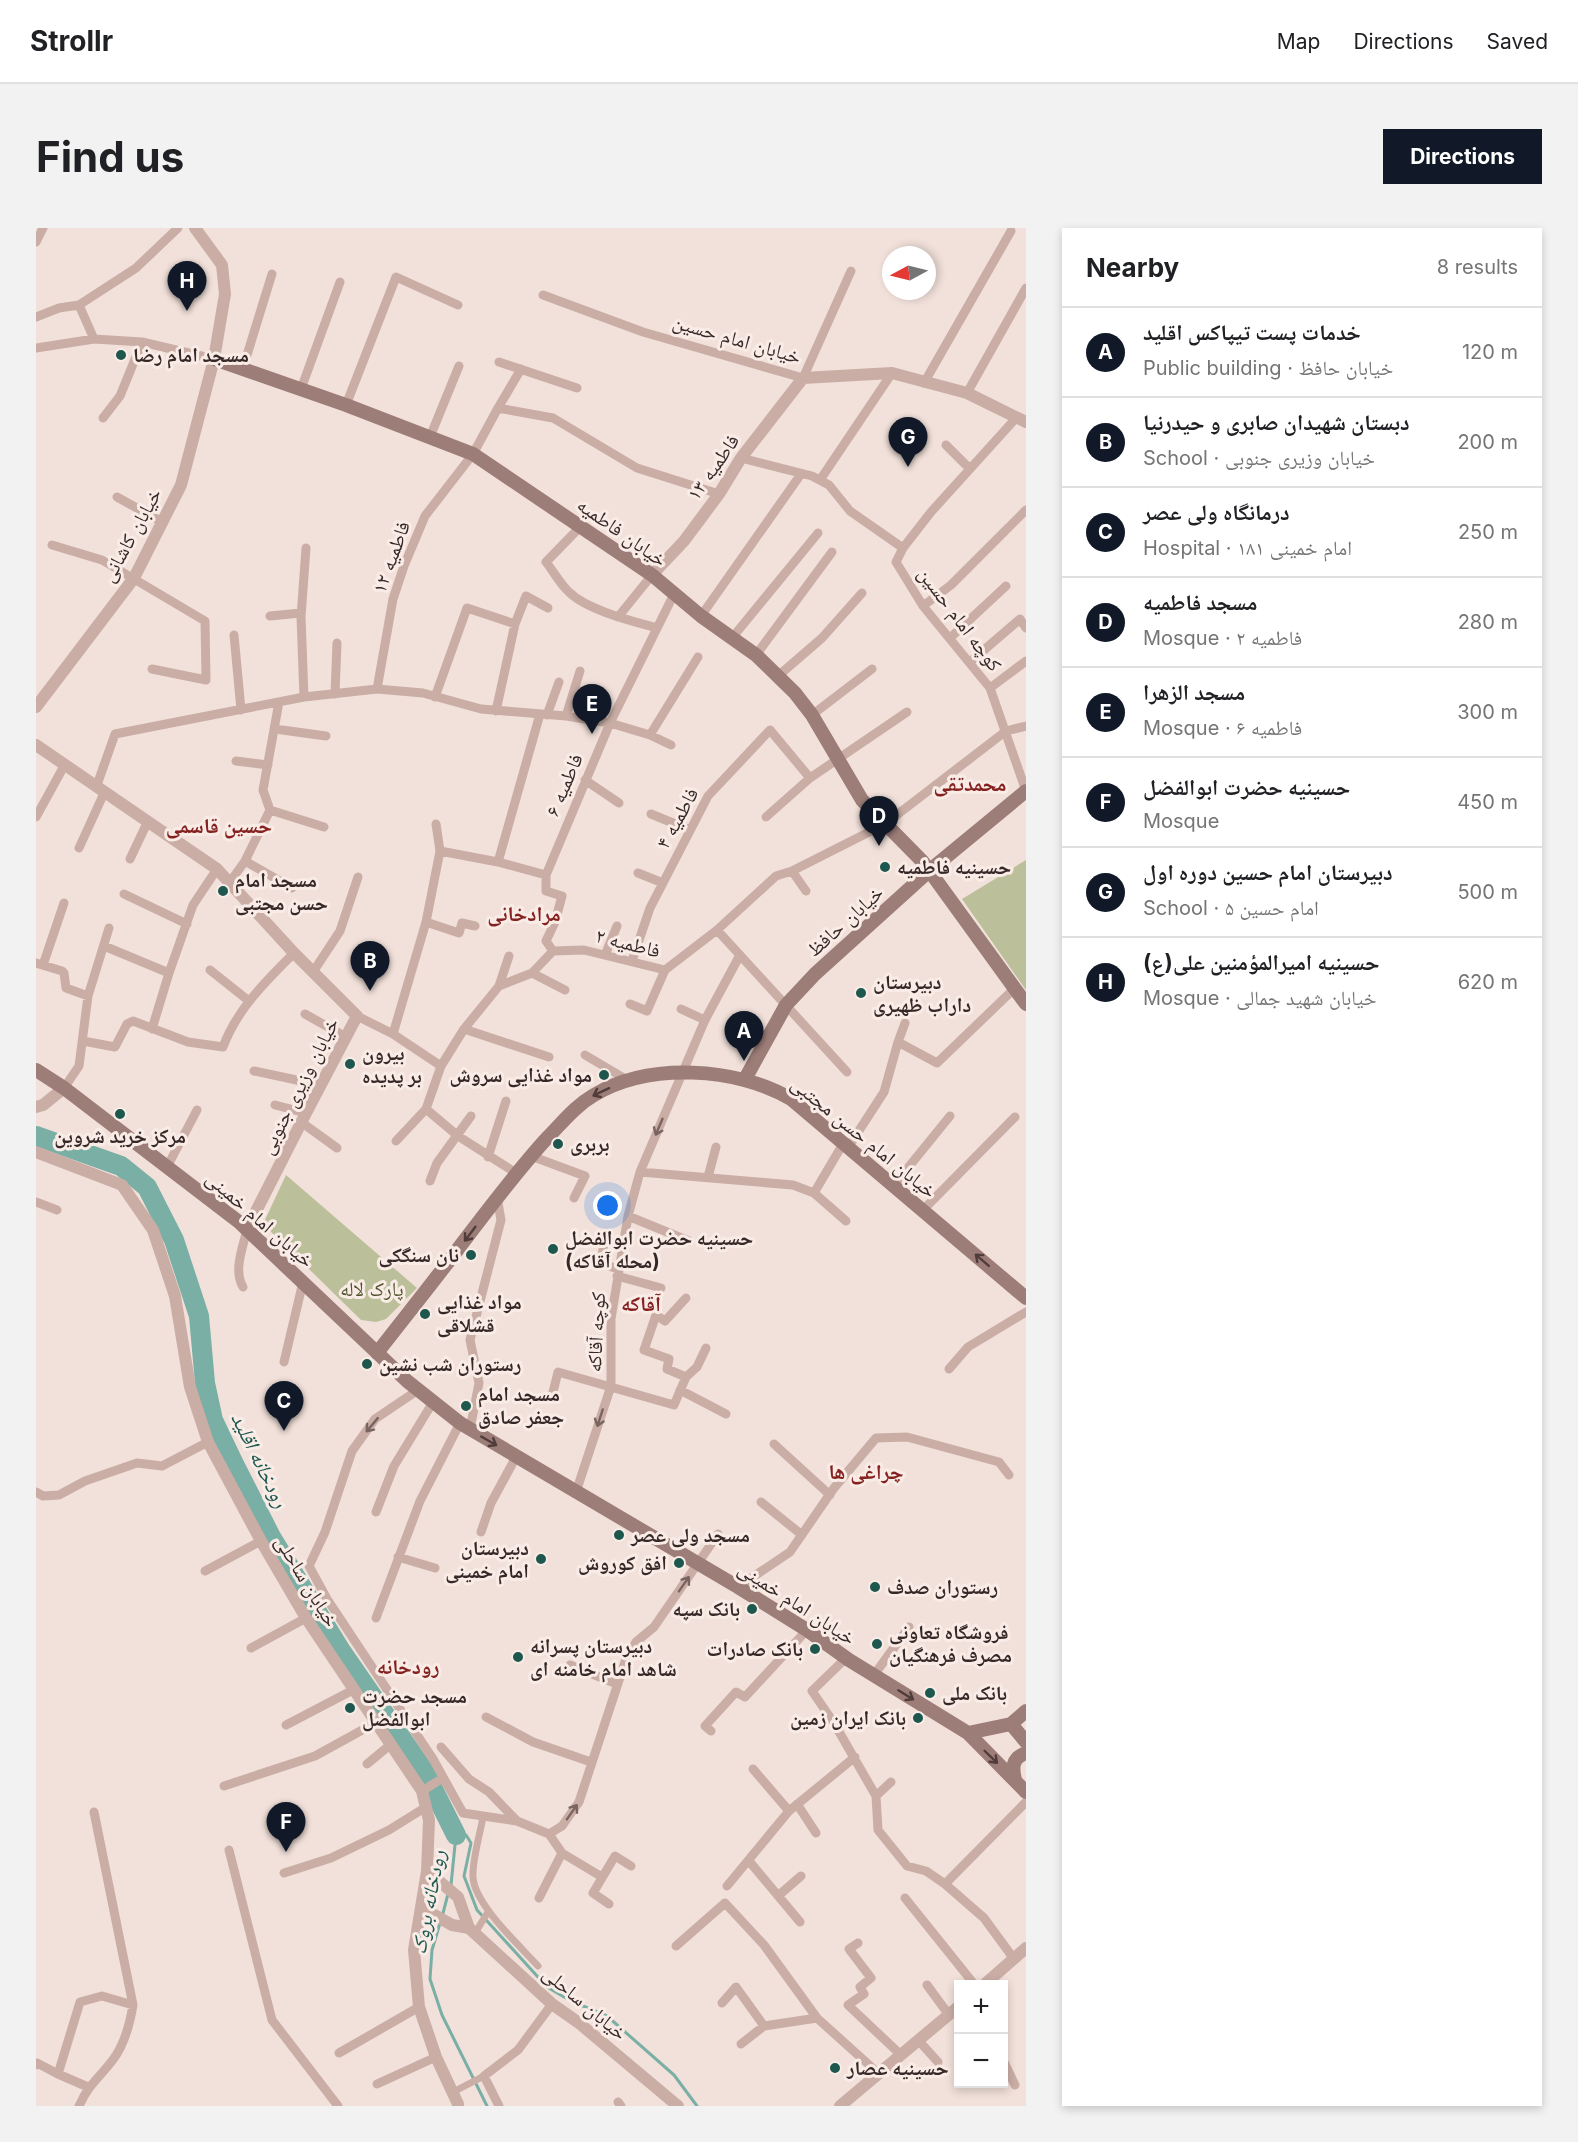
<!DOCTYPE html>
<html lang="en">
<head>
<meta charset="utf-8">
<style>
	:root { --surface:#fff; --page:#f2f2f2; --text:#202124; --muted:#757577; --line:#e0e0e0; --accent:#111827 }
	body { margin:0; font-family:Inter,"Noto Naskh Arabic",sans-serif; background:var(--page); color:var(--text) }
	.controls { position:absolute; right:18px; bottom:18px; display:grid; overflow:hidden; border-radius:0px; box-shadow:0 3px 9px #0003 }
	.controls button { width:54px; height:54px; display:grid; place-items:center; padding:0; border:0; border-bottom:2px solid var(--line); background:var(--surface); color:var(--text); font:30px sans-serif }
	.compass { position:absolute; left:846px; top:18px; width:54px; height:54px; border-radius:50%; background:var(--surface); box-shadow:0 3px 9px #0003; rotate:263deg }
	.you { position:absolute; left:572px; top:978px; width:21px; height:21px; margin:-15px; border:4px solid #fff; border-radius:50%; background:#1a73e8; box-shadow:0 0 0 9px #1a73e833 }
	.badge { display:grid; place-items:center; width:39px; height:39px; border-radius:50%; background:var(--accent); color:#fff; font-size:20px; font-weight:700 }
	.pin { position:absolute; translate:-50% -50px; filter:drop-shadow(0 2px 3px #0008) }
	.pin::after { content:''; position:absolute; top:32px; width:21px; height:18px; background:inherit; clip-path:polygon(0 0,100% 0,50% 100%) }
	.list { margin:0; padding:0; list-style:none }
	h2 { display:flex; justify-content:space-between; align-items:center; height:78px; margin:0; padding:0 24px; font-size:26px }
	h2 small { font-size:20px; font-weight:400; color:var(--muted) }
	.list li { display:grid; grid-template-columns:39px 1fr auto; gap:18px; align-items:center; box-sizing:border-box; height:90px; padding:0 24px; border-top:2px solid var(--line) }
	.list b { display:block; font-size:22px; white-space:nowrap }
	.list p { margin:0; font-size:20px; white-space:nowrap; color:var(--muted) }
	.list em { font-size:20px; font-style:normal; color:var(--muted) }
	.map { position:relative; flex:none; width:990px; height:1878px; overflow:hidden; border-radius:0px }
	header { display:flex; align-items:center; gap:36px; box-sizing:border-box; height:84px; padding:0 30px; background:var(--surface); border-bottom:2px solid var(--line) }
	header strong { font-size:28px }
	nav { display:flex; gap:33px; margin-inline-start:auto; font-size:21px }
	.intro { display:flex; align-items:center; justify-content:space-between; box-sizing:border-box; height:144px; padding:0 36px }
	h1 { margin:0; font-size:42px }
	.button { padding:15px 27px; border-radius:0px; background:var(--accent); color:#fff; font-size:21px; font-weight:700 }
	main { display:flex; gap:36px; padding:0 36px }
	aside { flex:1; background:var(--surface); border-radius:0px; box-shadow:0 3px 9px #0003 }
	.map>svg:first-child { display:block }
	.green { fill:#bcc09a }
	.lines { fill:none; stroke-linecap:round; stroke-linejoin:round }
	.stream { stroke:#79afa5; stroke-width:3 }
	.river { stroke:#79afa5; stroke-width:20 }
	.pedestrian { stroke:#caaea6; stroke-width:7 }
	.minor { stroke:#caaea6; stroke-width:9 }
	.tertiary { stroke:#caaea6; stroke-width:12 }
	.secondary { stroke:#9d7d78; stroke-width:14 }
	.oneway { stroke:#503d3b }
	.oneway2 { stroke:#796460 }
	.poi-dot { fill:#1d574e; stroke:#f9ece6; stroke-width:2 }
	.labels { text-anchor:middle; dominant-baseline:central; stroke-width:6; stroke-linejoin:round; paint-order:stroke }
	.street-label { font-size:20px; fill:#362827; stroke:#f9ece6 }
	.poi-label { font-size:20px; font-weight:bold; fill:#362827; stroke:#f9ece6; text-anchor:start }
	.park-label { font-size:20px; fill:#4e542b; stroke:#f9ece6 }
	.neighbourhood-label { font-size:21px; font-weight:bold; fill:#852220; stroke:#f9ece6 }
	.water-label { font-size:21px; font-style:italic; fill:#1d574e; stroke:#f9ece6 }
</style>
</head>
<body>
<header>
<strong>Strollr</strong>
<nav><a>Map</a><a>Directions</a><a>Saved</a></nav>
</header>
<div class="intro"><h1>Find us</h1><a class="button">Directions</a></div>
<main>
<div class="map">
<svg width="990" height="1878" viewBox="0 0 990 1878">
	<rect width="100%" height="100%" fill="#f2e1da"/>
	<path class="green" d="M990,632V762L926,671Z
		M250,947L381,1060L350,1091L340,1094L325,1092L227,996Z"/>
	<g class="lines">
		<path class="stream" d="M415,1657L420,1607H430L435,1615L428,1648L441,1682L511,1759L535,1773L571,1788L638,1847L661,1878
			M406,1689L412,1666
			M404,1695L396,1722L394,1751L406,1787L451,1878"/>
		<path class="river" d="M0,908L85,938L111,959L138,1012L163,1088L169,1155L177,1192L197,1234L235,1309L305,1423L388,1543L420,1607"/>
		<path class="pedestrian" d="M447,1589C444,1606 436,1633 437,1649C438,1676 484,1718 502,1738
			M439,1705L452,1684
			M417,1864L448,1848"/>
		<path class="minor" d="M0,14L7,0
			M507,67L607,104L767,150L815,43
			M0,89L23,80L43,77
			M58,111L43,77L100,40L142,0
			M0,120L58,111L106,114L178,131
			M463,134L541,160
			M207,140L236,46
			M888,155L975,3
			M265,161L304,54
			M931,165L990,60
			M310,177L360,49L422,77
			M462,180L485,141
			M981,189L895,284L867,320L860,334L887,378L954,460L990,563
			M67,190L84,168L106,114
			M394,209L423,138
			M910,217L934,241
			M705,230L776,248L793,257L814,283L867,320
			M784,252L856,145
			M81,269L126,294
			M545,298L510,334C518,344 524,356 533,364C551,382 596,393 621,400
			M16,317L66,332L169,393L170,452L116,441
			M887,378L915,357L990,282
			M234,388L265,385
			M665,388L765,246
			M582,389L616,347
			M198,407L205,482
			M696,410L782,305
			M914,410L970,358
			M720,427L796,324
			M934,434L984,391L990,400
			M742,448L786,410L826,365
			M954,460L990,433
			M341,461L357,371L368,338L389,288L437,226L462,180L517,190L601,240L683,266
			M299,466L301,415
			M268,469L265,389L270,320
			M399,469L431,380L479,396
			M460,483L479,396L490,368L512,380
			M511,487L523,454
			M776,487L836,441
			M530,488L544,443
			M239,501L290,508
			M614,507L662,429
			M200,533L232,537
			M549,552L583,575
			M61,557L79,506L268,469L341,461L387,465L445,481L530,488L574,495L614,507L635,517
			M234,582L288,599
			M615,586L654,602
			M0,589L28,538
			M730,589L774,550
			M400,596L404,623
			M43,620L69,563
			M94,631L112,593
			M209,633L256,660
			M462,634L504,486
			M756,643L770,663
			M602,645L627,655
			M194,654L209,633L234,582L227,562L243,474
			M88,666L151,696
			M390,694L423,705L426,695L439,698
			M681,702L811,844
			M68,718L133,745
			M517,723L510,713L519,694L526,668L510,663V647L574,495L638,366
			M569,727L581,698
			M596,733L614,680L672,568L734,502L774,550L871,484
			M0,735L26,743L28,745L30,760L52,768
			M7,737L28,675
			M174,742L213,773
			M277,744L304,703L322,649
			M496,745L529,762
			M463,758L473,728
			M594,776L611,783L629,742
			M645,781L669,792
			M269,786L310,809
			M321,788L357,806L405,838L390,881L422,908L480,945
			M116,801L133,745L157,677L181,641
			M428,801L513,829
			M357,806L390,694L404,623L462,634L510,647
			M47,813L79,819L91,796L97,793L152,814L187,819C201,781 230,753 258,725
			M862,814L901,835L979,760
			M549,827L593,853
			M405,838L428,801L463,758L496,745L517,723L548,722L629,742L681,702L740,648L756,643L849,596L970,503L990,498
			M218,843L284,857
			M28,860L43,838L52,768L73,700
			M239,877L270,885
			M265,894L301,920
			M360,913L390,881
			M813,918L848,864L862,814L869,795
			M495,928L549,948L538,970
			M452,929L470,873
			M131,939L161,882
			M604,944L757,957L778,965L810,993
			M672,949L680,919
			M394,953L401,935L435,888
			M858,957L914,888
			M778,965L808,914
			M0,974L21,982
			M887,982L979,889
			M592,988L653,1013
			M569,1013L564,1035L582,1041
			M581,1048L625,1060
			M207,1059C197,1042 207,1020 211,1001
			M248,1134L267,1054
			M913,1141L932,1119L990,1084
			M650,1149L631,1141L633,1131L608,1122L620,1087L629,1093L650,1070
			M382,1162L339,1191L316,1223L289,1304L273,1338L291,1371L397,1531L427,1585L481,1593L513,1606L526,1598L543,1574L590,1431L600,1414L618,1399L682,1306
			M644,1162L690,1186
			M517,1164L522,1144L638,1177L650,1149L661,1139L670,1120
			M434,1201L443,1155L434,1112L465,992L461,969
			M738,1216L794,1267
			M0,1264L7,1268L23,1267L49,1253L101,1235L126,1238L172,1214
			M540,1264L575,1158V1091L592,988L604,944L669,792L704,727
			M725,1274L766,1307
			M340,1284L358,1238L397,1174
			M445,1304L455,1275L480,1229
			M362,1329L399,1340
			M169,1343L225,1313
			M702,1359L754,1324L798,1260L840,1210L871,1209L963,1234L973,1247
			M340,1390L384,1273L424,1195
			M215,1420L270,1390
			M810,1430L776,1463L798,1495L840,1568L842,1602L871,1638L890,1643L909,1656L948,1690L978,1731
			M534,1437L581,1456
			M838,1447L873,1399
			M450,1489L497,1514L555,1534
			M250,1497L317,1462
			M675,1503L669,1498L700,1464L709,1469L771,1402
			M405,1519L433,1551L453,1564L481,1593
			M331,1536L354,1517
			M717,1541L753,1583
			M188,1558L279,1528L339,1495
			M386,1563L407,1550
			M840,1568L855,1554
			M761,1576L780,1605
			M193,1622L236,1792L302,1878
			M526,1625L566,1649
			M713,1633L764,1694
			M248,1645L295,1630L353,1602L390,1579
			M909,1656L990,1574
			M691,1658L753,1583L819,1529
			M742,1668L765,1648
			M503,1670L526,1625L513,1606
			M869,1670L938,1756
			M573,1676L557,1665L579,1628L595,1638
			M822,1715L813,1721L835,1750L824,1759L828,1766L812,1777L865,1827
			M640,1718L689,1675L728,1717L781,1790L842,1845
			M891,1757L913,1787
			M686,1775L700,1759L728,1798
			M882,1812L902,1834
			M705,1816L728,1798L781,1790
			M303,1825L383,1779
			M968,1834L979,1857
			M0,1837L1,1835L22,1846
			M341,1856L400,1829
			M52,1859L22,1846L44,1774L66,1768L97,1777
			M582,1874L585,1878
			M43,1878C53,1856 62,1851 76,1833C88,1818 94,1795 97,1777L58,1584
			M463,1878L448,1848L482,1822L516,1776"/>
		<path class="tertiary" d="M616,347L648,313L683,266L705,230L767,150L856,145L931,165L990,194
			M0,479L98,350L145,257L178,131L189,66L186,37L159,0
			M0,517L181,641L258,725L321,788L270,885L211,1001
			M0,879L7,877L28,860
			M0,924L86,957L117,1002L139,1068L154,1159L172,1214L225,1313L270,1390L386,1563L393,1592L391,1643L378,1722L383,1779L400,1829L422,1876
			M391,1643L422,1669L433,1700
			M386,1680L416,1697L433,1700L516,1776L543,1795L642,1878
			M949,1756L990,1720
			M804,1878L922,1779"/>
		<path class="secondary" d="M178,131L310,177L437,226L616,347L665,388L720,427L759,465L776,487L826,572L887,634L990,776
			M0,842L28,860L203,994L371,1153L424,1195L702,1359L771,1402L813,1432L932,1505L990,1564
			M709,851L750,777L779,746L893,643L990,563
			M341,1125C369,1089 398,1053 425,1017C453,980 480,944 511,910C526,895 539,878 558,867C613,834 701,839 755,871L990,1070
			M975,1496L990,1514
			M975,1496L990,1483
			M932,1505L975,1496
			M979,1552C976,1539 976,1530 990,1525"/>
	</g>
	<defs><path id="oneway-shaft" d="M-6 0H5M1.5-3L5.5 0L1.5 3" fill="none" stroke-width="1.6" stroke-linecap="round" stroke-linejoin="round" transform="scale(1.5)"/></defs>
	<g class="oneway">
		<use href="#oneway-shaft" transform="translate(565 864) rotate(155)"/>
		<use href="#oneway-shaft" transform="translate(434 1006) rotate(127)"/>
		<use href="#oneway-shaft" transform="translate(946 1032) rotate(-139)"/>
		<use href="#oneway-shaft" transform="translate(453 1213) rotate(30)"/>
		<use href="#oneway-shaft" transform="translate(870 1467) rotate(32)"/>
		<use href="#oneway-shaft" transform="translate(955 1529) rotate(44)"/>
	</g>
	<g class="oneway2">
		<use href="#oneway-shaft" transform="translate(623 899) rotate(113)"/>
		<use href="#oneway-shaft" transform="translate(564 1190) rotate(108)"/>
		<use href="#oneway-shaft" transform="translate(336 1197) rotate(130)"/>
		<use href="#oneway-shaft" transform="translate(648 1356) rotate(-55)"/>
		<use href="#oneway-shaft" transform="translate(536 1584) rotate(-55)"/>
	</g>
	<g class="poi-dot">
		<circle cx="85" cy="127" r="6"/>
		<circle cx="849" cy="639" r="6"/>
		<circle cx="187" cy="663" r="6"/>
		<circle cx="825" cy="765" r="6"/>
		<circle cx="314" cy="836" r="6"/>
		<circle cx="568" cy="847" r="6"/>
		<circle cx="84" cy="886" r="6"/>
		<circle cx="522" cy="916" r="6"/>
		<circle cx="517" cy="1021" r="6"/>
		<circle cx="435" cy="1027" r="6"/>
		<circle cx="389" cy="1086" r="6"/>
		<circle cx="331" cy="1136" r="6"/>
		<circle cx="430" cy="1178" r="6"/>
		<circle cx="583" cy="1307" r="6"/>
		<circle cx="505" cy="1331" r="6"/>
		<circle cx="643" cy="1335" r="6"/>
		<circle cx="839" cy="1359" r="6"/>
		<circle cx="716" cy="1381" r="6"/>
		<circle cx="841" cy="1416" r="6"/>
		<circle cx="779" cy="1421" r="6"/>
		<circle cx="482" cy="1429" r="6"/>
		<circle cx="894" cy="1465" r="6"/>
		<circle cx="314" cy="1480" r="6"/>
		<circle cx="882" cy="1490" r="6"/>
		<circle cx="799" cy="1840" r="6"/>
	</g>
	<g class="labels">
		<g class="street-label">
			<text transform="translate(701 111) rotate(16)">خیابان امام حسین</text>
			<text transform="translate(677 239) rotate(-55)">فاطمیه ۱۳</text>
			<text transform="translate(586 304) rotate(35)">خیابان فاطمیه</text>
			<text transform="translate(95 307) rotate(-61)">خیابان کاشانی</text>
			<text transform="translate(355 329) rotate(-70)">فاطمیه ۱۲</text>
			<text transform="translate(924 391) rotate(53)">کوچه امام حسین</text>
			<text transform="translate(528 557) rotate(-67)">فاطمیه ۶</text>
			<text transform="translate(641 590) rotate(-61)">فاطمیه ۴</text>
			<text transform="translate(809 693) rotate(-42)">خیابان حافظ</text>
			<text transform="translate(592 715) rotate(14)">فاطمیه ۲</text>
			<text transform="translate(263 858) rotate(-63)">خیابان وزیری جنوبی</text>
			<text transform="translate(828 909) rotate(39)">خیابان امام حسن مجتبی</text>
			<text transform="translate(224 991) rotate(41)">خیابان امام خمینی</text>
			<text transform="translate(560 1104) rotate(-87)">کوچه آقاکه</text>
			<text transform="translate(271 1353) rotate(59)">خیابان ساحلی</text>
			<text transform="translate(761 1375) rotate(33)">خیابان امام خمینی</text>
			<text transform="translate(549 1775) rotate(40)">خیابان ساحلی</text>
		</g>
		<g class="poi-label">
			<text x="97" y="127">مسجد امام رضا</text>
			<text x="861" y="639">حسینیه فاطمیه</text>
			<text x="199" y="652">مسجد امام<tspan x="199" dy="23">حسن مجتبی</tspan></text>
			<text x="837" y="754">دبیرستان<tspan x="837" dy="23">داراب ظهیری</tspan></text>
			<text x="326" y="825">بیرون<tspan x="326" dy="23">بر پدیده</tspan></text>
			<text x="556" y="847" text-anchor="end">مواد غذایی سروش</text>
			<text x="84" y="908" text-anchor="middle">مرکز خرید شروین</text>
			<text x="534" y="916">بربری</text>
			<text x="529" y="1010">حسینیه حضرت ابوالفضل<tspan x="529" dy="23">(محله آقاکه)</tspan></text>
			<text x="423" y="1027" text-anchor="end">نان سنگکی</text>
			<text x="401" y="1074">مواد غذایی<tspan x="401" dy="23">قشلاقی</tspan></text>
			<text x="343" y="1136">رستوران شب نشین</text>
			<text x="442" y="1166">مسجد امام<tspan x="442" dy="23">جعفر صادق</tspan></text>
			<text x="595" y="1307">مسجد ولی عصر</text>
			<text x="493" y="1320" text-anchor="end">دبیرستان<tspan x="493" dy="23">امام خمینی</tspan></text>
			<text x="631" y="1335" text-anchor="end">افق کوروش</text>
			<text x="851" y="1359">رستوران صدف</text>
			<text x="704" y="1381" text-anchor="end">بانک سپه</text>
			<text x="853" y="1404">فروشگاه تعاونی<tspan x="853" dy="23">مصرف فرهنگیان</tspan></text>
			<text x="494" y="1418">دبیرستان پسرانه<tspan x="494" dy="23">شاهد امام خامنه ای</tspan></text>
			<text x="767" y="1421" text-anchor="end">بانک صادرات</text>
			<text x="906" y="1465">بانک ملی</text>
			<text x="326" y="1468">مسجد حضرت<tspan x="326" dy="23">ابوالفضل</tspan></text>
			<text x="870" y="1490" text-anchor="end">بانک ایران زمین</text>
			<text x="811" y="1840">حسینیه عصار</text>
		</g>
		<g class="park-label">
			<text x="336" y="1061">پارک لاله</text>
		</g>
		<g class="neighbourhood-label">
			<text x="934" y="555">محمدتقی</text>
			<text x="183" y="597">حسین قاسمی</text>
			<text x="488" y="685">مرادخانی</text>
			<text x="605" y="1075">آقاکه</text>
			<text x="830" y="1243">چراغی ها</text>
			<text x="372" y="1438">رودخانه</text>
		</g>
		<g class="water-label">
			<text transform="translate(224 1232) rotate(64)">رودخانه اقلید</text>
			<text transform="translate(392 1674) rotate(-79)">رودخانه بروک</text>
		</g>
	</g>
</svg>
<div class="controls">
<button>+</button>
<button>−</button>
</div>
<svg class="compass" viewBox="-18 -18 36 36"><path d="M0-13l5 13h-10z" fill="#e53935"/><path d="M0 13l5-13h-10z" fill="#757577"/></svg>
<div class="you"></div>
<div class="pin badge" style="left:708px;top:833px">A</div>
<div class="pin badge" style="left:334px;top:763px">B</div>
<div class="pin badge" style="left:248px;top:1203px">C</div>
<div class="pin badge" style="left:843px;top:618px">D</div>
<div class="pin badge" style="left:556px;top:506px">E</div>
<div class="pin badge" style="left:250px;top:1624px">F</div>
<div class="pin badge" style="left:872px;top:239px">G</div>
<div class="pin badge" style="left:151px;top:83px">H</div>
</div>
<aside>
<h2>Nearby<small>8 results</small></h2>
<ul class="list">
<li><span class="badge">A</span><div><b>خدمات پست تیپاکس اقلید</b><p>Public building · خیابان حافظ</p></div><em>120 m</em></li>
<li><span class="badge">B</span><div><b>دبستان شهیدان صابری و حیدرنیا</b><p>School · خیابان وزیری جنوبی</p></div><em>200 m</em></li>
<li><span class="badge">C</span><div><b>درمانگاه ولی عصر</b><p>Hospital · امام خمینی ۱۸۱</p></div><em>250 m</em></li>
<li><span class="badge">D</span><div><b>مسجد فاطمیه</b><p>Mosque · فاطمیه ۲</p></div><em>280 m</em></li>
<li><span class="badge">E</span><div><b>مسجد الزهرا</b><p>Mosque · فاطمیه ۶</p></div><em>300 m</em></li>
<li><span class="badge">F</span><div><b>حسینیه حضرت ابوالفضل</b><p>Mosque</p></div><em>450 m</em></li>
<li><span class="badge">G</span><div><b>دبیرستان امام حسین دوره اول</b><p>School · امام حسین ۵</p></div><em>500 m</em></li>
<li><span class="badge">H</span><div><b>(حسینیه امیرالمؤمنین علی(ع</b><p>Mosque · خیابان شهید جمالی</p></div><em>620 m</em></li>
</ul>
</aside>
</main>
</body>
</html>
